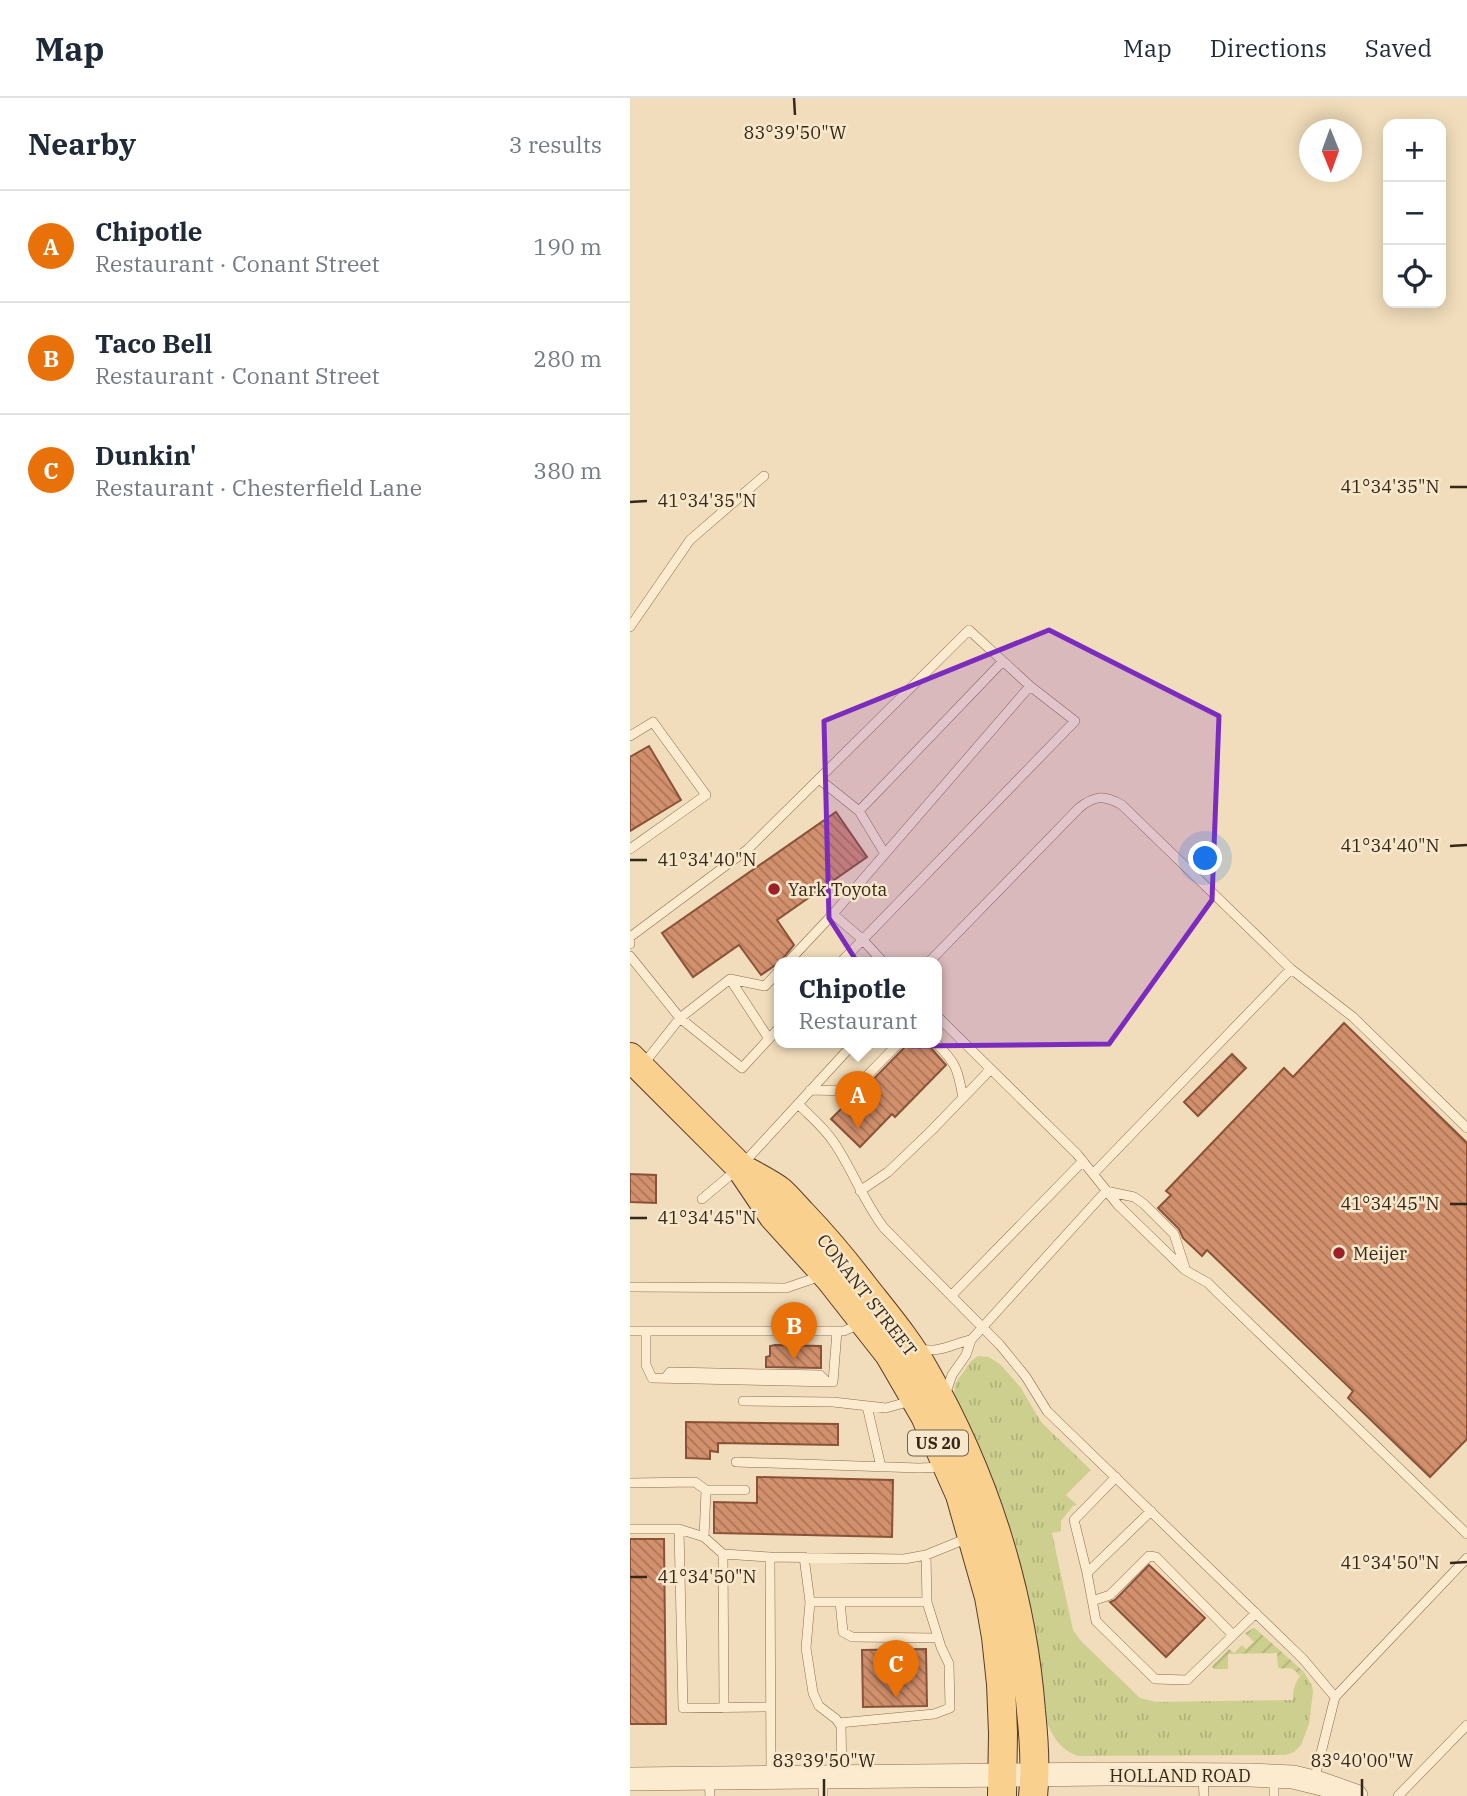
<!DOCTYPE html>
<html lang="en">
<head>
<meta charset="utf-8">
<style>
	:root { --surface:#fff; --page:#f6f6f7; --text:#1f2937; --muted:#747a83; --line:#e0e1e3; --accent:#111827 }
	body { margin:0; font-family:"IBM Plex Serif",serif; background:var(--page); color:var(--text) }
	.controls { position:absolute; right:21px; top:21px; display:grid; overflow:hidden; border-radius:14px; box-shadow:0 4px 18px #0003 }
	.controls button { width:63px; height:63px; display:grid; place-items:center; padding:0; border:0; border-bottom:2px solid var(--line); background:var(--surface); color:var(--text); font:35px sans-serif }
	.compass { position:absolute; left:669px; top:21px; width:63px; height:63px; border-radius:50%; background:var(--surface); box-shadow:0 4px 18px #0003; rotate:179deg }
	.you { position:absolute; left:576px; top:761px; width:24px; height:24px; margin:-18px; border:5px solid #fff; border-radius:50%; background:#1a73e8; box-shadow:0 0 0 10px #1a73e833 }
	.badge { display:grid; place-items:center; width:46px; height:46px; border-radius:50%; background:var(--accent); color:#fff; font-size:23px; font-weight:700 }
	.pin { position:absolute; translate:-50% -58px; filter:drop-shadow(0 2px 4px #0008) }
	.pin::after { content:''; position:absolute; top:37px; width:24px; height:21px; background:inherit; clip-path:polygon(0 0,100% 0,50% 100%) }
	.popup { position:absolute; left:144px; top:859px; width:168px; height:91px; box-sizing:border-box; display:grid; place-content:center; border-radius:14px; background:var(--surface); filter:drop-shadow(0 2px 5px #0005); font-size:23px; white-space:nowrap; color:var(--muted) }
	.popup b { font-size:26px; color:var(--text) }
	.popup::after { content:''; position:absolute; left:50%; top:100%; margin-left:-14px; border:14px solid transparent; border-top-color:var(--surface) }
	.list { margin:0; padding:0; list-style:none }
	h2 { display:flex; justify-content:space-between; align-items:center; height:91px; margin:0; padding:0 28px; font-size:30px }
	h2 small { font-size:23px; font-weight:400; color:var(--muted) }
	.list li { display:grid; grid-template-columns:46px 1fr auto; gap:21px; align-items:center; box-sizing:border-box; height:112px; padding:0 28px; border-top:2px solid var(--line) }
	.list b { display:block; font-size:26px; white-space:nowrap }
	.list p { margin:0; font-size:23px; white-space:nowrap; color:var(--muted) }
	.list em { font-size:23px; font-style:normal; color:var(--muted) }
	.icon { flex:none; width:38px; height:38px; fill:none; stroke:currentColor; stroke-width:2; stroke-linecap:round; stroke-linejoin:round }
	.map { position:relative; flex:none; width:837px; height:1698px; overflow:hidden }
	header { display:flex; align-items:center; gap:42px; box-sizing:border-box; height:98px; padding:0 35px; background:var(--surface); border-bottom:2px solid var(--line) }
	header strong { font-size:33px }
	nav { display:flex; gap:38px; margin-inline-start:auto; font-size:24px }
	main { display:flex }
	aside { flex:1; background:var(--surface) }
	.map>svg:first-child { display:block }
	.grass { fill:url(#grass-tufts) }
	.garden { fill:url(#garden-furrows) }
	.building { fill:url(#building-back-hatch); stroke:#8a5338; stroke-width:2 }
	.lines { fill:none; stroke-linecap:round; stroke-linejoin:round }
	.service-casing { stroke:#896c53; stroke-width:10 }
	.tertiary-casing { stroke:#896c53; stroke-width:24 }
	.primary-casing { stroke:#563b29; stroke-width:30 }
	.service { stroke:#fcebce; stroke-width:9 }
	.tertiary { stroke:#fcebce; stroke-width:23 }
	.primary { stroke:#f9d08e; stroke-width:28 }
	.marked { fill:#7b2cbf; fill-opacity:0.2; stroke:#7b2cbf; stroke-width:5; stroke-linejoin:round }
	.ticks { fill:none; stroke:#37261a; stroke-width:2.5 }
	.poi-dot { fill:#9d1f28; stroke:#f8e8cb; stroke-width:2.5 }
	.labels { text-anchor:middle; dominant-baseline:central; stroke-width:5; stroke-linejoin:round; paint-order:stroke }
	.shield { fill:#f8e8cb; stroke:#71604f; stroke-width:2 }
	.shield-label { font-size:16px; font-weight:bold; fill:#37261a }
	.poi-label { font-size:18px; fill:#37261a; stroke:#f8e8cb; text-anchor:start }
	.street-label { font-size:18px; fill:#37261a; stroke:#f8e8cb }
	.ticks-label { font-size:18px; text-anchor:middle; fill:#37261a; stroke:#f8e8cb; stroke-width:5; stroke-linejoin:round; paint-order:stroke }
</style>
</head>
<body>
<header>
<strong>Map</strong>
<nav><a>Map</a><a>Directions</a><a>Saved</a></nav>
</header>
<main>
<aside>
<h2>Nearby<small>3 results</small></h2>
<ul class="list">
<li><span class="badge" style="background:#e8710a">A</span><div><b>Chipotle</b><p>Restaurant · Conant Street</p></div><em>190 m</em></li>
<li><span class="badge" style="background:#e8710a">B</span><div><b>Taco Bell</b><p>Restaurant · Conant Street</p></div><em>280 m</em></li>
<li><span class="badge" style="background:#e8710a">C</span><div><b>Dunkin'</b><p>Restaurant · Chesterfield Lane</p></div><em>380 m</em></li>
</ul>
</aside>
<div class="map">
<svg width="837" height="1698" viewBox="0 0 837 1698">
	<defs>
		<pattern id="grass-tufts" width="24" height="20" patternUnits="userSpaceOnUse" patternTransform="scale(1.75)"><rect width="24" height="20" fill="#cccf8e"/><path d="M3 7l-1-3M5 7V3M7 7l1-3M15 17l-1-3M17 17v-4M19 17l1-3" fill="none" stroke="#b0b27a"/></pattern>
		<pattern id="garden-furrows" width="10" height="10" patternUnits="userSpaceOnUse" patternTransform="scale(1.75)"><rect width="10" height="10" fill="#cccf8e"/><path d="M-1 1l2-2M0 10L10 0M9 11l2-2" fill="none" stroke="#b0b27a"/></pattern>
		<pattern id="building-back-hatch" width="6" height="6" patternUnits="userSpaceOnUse" patternTransform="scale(1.75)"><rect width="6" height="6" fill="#d2906d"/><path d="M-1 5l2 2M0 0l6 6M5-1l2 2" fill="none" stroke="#ab7559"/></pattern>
	</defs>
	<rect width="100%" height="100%" fill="#f1ddbb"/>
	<path class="grass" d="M348,1258L359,1259L371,1267L391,1290L411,1324L461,1372L436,1397L447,1407L443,1408L431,1423V1433L422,1435L443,1532L451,1543L510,1600L527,1604L663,1602C663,1590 665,1583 674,1574L682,1588L683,1594L679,1626L671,1647L664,1654L656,1657L448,1658C425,1650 419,1630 411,1609L324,1299L325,1286L341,1263Z"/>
	<path class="garden" d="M624,1530L627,1532L674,1574L669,1578C662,1566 659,1572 648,1570L647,1555L598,1556V1571H584L582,1569L583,1567L599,1551L604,1555L612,1547L616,1551L624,1544L615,1535Z"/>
	<path class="building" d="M19,648L51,702L0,733V659Z
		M206,714L237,759L147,822L164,847L150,864L131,877L109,847L63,879L32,835Z
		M714,925L837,1045V1341L800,1379L718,1300L723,1293L577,1152L572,1158L553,1140L549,1131L528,1110L541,1097L536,1093L654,970L663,979Z
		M276,945H299L301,950L316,967L265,1019L262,1016L230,1049L201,1021L222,1000L227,998L274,950Z
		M602,956L616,970L568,1018L554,1004Z
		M0,1076L26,1077V1105L0,1104Z
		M145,1247L191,1248V1270L136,1269V1259L140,1258V1248Z
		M56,1324L208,1326V1347L88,1345V1354L80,1353V1361L56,1360Z
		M127,1379L263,1382L262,1439L84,1435V1404L127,1405Z
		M0,1441H34L36,1626H0Z
		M519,1467L575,1520L536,1559L480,1504L485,1502Z
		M296,1551L297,1608L233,1609L232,1552Z"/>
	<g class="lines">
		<g class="service-casing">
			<path id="service" d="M0,529L60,442L134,378
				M0,638L23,624L76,697L0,751
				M189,681L229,713
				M255,756L229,713L373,563
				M203,816L232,841L254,865
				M0,846V839L118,751L339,532L400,588L445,623L210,865
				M0,858L50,920L112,970L149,930
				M157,865L203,816L400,588
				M298,865L449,710C465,697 474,697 492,707L661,871L723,919L837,1030
				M100,881L139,941
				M307,918L447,1056L488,1107L555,1172L578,1185L585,1192L837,1436
				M306,945C327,966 328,972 333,1000
				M12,968L50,920L100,881L135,888L149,873
				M180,992L222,993L269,945
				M168,1006C181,1019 195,1030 205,1046C223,1073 234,1104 254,1130L370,1247L396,1279L417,1313L673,1561L705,1599
				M463,1076L661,871
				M230,1093L258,1074L301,1033L360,972
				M72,1101L110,1069L224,945
				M0,1189L156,1190L191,1178
				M322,1197L453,1063
				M0,1233H16
				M207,1233L203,1284L22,1280L16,1267V1233H214L232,1225
				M289,1251C311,1255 321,1246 341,1242
				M36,1279L40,1274L190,1277L197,1284
				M315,1297L322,1277L336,1257L341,1242L476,1093L504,1099L514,1106L544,1136L555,1170
				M113,1303L203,1304L256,1310L281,1303
				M237,1308L251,1369
				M106,1364L289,1370L313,1369
				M486,1379L444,1422L457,1475L466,1523L525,1581L557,1582L626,1515
				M0,1385L65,1384L76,1392
				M0,1431H49L74,1439L93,1456L140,1459
				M49,1431L53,1610L141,1609
				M74,1439L76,1392H115
				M93,1456L94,1610
				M174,1459L180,1504H297L296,1457
				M457,1475L521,1413
				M462,1503L480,1497L519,1458L526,1459L603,1537
				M180,1504L176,1550L183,1595L189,1608L206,1621L211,1628L212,1677
				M210,1504L213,1534L222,1539L308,1540
				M209,1625L304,1616L320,1610L319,1566L311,1549L297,1504
				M141,1678L140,1459L274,1461L296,1457L338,1440
				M193,1679V1698
				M573,1679L574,1698
				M79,1682L80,1698
				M684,1683L705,1599L837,1460
				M644,1698V1679
				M768,1698L837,1627"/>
		</g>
		<g class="tertiary-casing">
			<path id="tertiary" d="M0,1681L477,1676L620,1677L663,1679L692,1686L726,1698"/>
		</g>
		<g class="primary-casing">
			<path id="primary" d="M0,959L110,1069L143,1118L200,1181L259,1256L295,1318L330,1397L359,1499L366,1539L371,1586L373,1635L372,1698
				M118,1074C129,1080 141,1086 150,1093C158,1100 165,1109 172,1116C194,1139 215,1164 234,1189C256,1217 279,1244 296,1275C355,1378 392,1495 401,1613C404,1641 406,1670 403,1698"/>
		</g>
		<use href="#service" class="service"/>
		<use href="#tertiary" class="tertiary"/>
		<use href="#primary" class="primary"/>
	</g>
	<path class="marked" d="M419,532L589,618L582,802L479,946L281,948L199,820L194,623Z"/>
	<path class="ticks" d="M164,0L165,17M820,389H837M0,404L17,403M820,748L837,747M0,762H17M820,1106H837M0,1120H17M820,1465L837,1464M0,1479H17M194,1681V1698M732,1681V1698"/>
	<g class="poi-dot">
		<circle cx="144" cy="791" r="7"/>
		<circle cx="709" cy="1155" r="7"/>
	</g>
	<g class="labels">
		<rect class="shield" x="278" y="1332.5" width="60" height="25" rx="5"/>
		<g class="shield-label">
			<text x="308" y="1345">US 20</text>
		</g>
		<g class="poi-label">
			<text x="158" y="791">Yark Toyota</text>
			<text x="723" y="1155">Meijer</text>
		</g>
		<g class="street-label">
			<text transform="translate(237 1197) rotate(52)">CONANT STREET</text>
			<text x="550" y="1677">HOLLAND ROAD</text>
		</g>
	</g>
	<g class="ticks-label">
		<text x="165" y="41">83°39'50"W</text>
		<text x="760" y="395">41°34'35"N</text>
		<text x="77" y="409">41°34'35"N</text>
		<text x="760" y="754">41°34'40"N</text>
		<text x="77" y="768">41°34'40"N</text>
		<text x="760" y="1112">41°34'45"N</text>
		<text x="77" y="1126">41°34'45"N</text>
		<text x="760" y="1471">41°34'50"N</text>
		<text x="77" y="1485">41°34'50"N</text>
		<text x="194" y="1669">83°39'50"W</text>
		<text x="732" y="1669">83°40'00"W</text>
	</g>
</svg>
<div class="controls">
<button>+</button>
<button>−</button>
<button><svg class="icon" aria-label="locate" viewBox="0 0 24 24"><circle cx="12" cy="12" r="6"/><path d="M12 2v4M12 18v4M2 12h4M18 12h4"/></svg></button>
</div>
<svg class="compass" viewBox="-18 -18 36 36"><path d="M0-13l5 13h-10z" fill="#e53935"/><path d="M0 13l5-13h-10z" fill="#747a83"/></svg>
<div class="you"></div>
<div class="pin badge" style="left:228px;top:1031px;background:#e8710a">A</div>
<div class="popup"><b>Chipotle</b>Restaurant</div>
<div class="pin badge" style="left:164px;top:1262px;background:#e8710a">B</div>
<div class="pin badge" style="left:266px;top:1600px;background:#e8710a">C</div>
</div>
</main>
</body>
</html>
